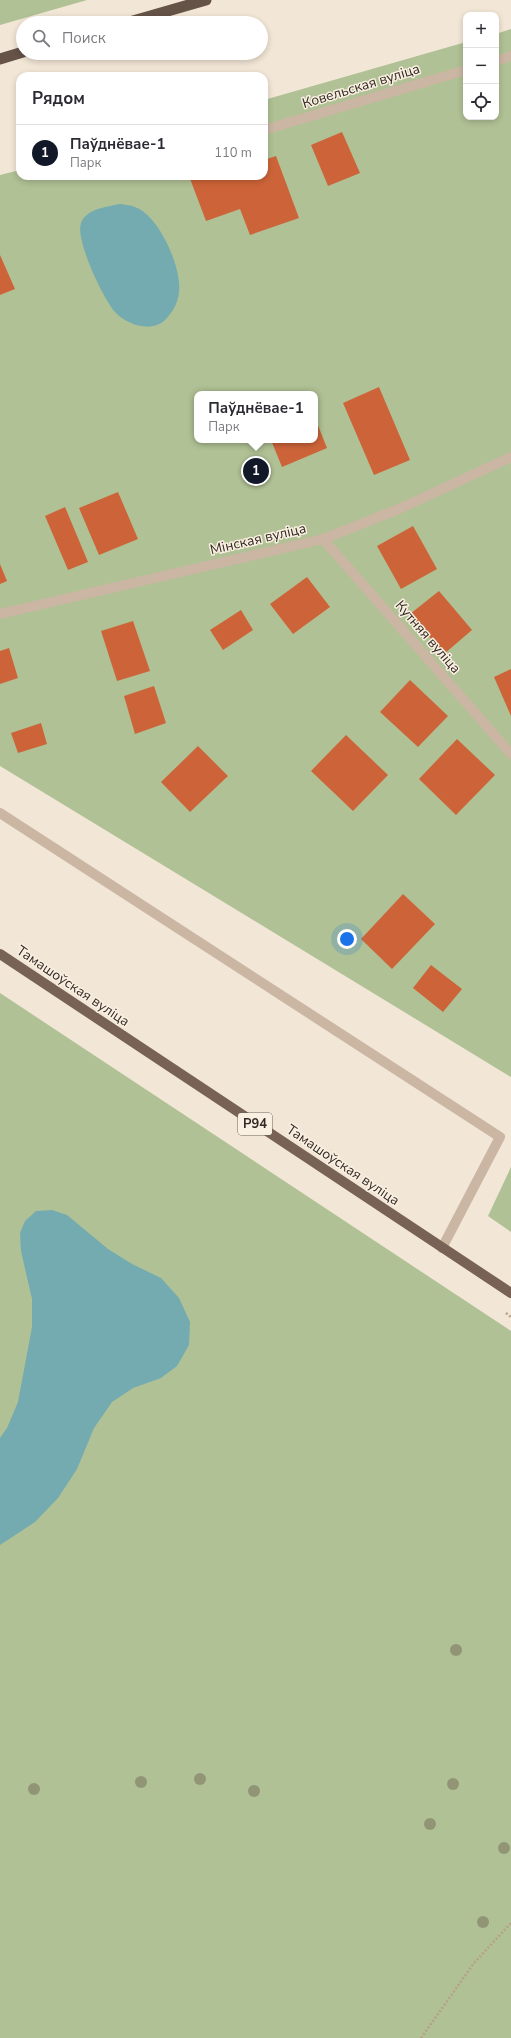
<!DOCTYPE html>
<html lang="ru">
<head>
<meta charset="utf-8">
<style>
	:root { --surface:#fff; --page:#f2f2f3; --text:#2b2b33; --muted:#7c7c81; --line:#e1e1e2; --accent:#111827 }
	body { margin:0; font-family:"Nunito Sans",sans-serif; background:var(--page); color:var(--text) }
	.controls { position:absolute; right:12px; top:12px; display:grid; overflow:hidden; border-radius:8px; box-shadow:0 2px 6px #0003 }
	.controls button { width:36px; height:36px; display:grid; place-items:center; padding:0; border:0; border-bottom:1px solid var(--line); background:var(--surface); color:var(--text); font:20px sans-serif }
	.you { position:absolute; left:347px; top:939px; width:14px; height:14px; margin:-10px; border:3px solid #fff; border-radius:50%; background:#1a73e8; box-shadow:0 0 0 6px #1a73e833 }
	.badge { display:grid; place-items:center; width:26px; height:26px; border-radius:50%; background:var(--accent); color:#fff; font-size:13px; font-weight:700 }
	.pin { position:absolute; translate:-50% -50%; border:2px solid #fff; box-shadow:0 1px 4px #0006 }
	.popup { position:absolute; left:194px; top:391px; width:124px; height:52px; box-sizing:border-box; display:grid; place-content:center; border-radius:8px; background:var(--surface); filter:drop-shadow(0 1px 3px #0005); font-size:13px; white-space:nowrap; color:var(--muted) }
	.popup b { font-size:15px; color:var(--text) }
	.popup::after { content:''; position:absolute; left:50%; top:100%; margin-left:-8px; border:8px solid transparent; border-top-color:var(--surface) }
	.list { margin:0; padding:0; list-style:none }
	h2 { display:flex; justify-content:space-between; align-items:center; height:52px; margin:0; padding:0 16px; font-size:17px }
	h2 small { font-size:13px; font-weight:400; color:var(--muted) }
	.list li { display:grid; grid-template-columns:26px 1fr auto; gap:12px; align-items:center; box-sizing:border-box; height:56px; padding:0 16px; border-top:1px solid var(--line) }
	.list b { display:block; font-size:15px; white-space:nowrap }
	.list p { margin:0; font-size:13px; white-space:nowrap; color:var(--muted) }
	.list em { font-size:13px; font-style:normal; color:var(--muted) }
	.icon { flex:none; width:22px; height:22px; fill:none; stroke:currentColor; stroke-width:2; stroke-linecap:round; stroke-linejoin:round }
	.map { position:relative; flex:none; width:511px; height:2038px; overflow:hidden }
	.search { position:absolute; background:var(--surface); box-shadow:0 2px 6px #0003; left:16px; top:16px; width:252px; height:44px; display:flex; align-items:center; gap:10px; box-sizing:border-box; padding:0 14px; border-radius:22px; color:var(--muted); font-size:15px }
	.panel { position:absolute; background:var(--surface); box-shadow:0 2px 6px #0003; left:16px; top:72px; width:252px; height:108px; border-radius:12px }
	.map>svg:first-child { display:block }
	.green { fill:#b0c195; fill-rule:evenodd }
	.water { fill:#73abb0 }
	.building { fill:#cd6439 }
	.lines { fill:none; stroke-linecap:round; stroke-linejoin:round }
	.path { stroke:#b6a08c; stroke-width:2.5; stroke-dasharray:2 2; stroke-linecap:butt }
	.service { stroke:#cab6a2; stroke-width:10 }
	.primary { stroke:#776255; stroke-width:10 }
	.trunk { stroke:#665348; stroke-width:11 }
	.tree { fill:#919576 }
	.labels { text-anchor:middle; dominant-baseline:central; stroke-width:3; stroke-linejoin:round; paint-order:stroke }
	.shield { fill:#faf0e2; stroke:#6f655e; stroke-width:1 }
	.shield-label { font-size:13px; font-weight:bold; fill:#342a25 }
	.street-label { font-size:14px; fill:#342a25; stroke:#faf0e2 }
</style>
</head>
<body>
<div class="map">
<svg width="511" height="2038" viewBox="0 0 511 2038">
	<rect width="100%" height="100%" fill="#f2e6d6"/>
	<path class="green" d="M0,0H87L0,25Z
		M511,29V1077L0,766V175L20,170V176H264V100L466,42V117H496V34ZM197,394H315V440H197Z
		M0,993L511,1331V2038H0Z
		M511,1167V1232L488,1216Z"/>
	<path class="water" d="M120,204C125,205 131,205 135,207C159,215 182,268 179,292C178,304 172,313 164,321C150,333 126,324 115,312C103,298 75,240 81,223C87,208 107,207 120,204Z
		M52,1210L67,1215L108,1249L132,1264L161,1278L179,1298L190,1322L189,1345L177,1366L161,1378L133,1388L112,1402L94,1428L77,1469L58,1498L35,1522L0,1545V1438L7,1428L18,1402L32,1327V1299L21,1251L20,1233L25,1221L36,1211Z"/>
	<path class="building" d="M342,132L360,173L328,186L311,145Z
		M276,156L299,218L250,235L240,209L206,221L189,176H264V160Z
		M0,255L15,289L0,295Z
		M379,387L410,460L374,475L343,403Z
		M315,418L327,448L282,467L271,440H315Z
		M118,492L138,539L99,555L79,508Z
		M65,507L88,562L68,570L45,516Z
		M413,526L437,569L401,589L377,546Z
		M0,564L7,581L0,584Z
		M307,577L330,607L293,634L270,604Z
		M439,591L472,630L444,654L410,614Z
		M241,610L253,630L223,650L210,630Z
		M133,621L150,671L117,681L101,631Z
		M9,648L18,678L0,684V651Z
		M511,669V716L494,677Z
		M410,680L448,716L418,747L380,712Z
		M154,686L166,723L135,734L124,696Z
		M41,723L47,744L18,753L11,733Z
		M346,735L388,775L353,811L311,771Z
		M457,739L495,775L456,815L419,779Z
		M198,746L228,776L190,812L161,782Z
		M403,894L435,924L392,969L361,939Z
		M431,965L462,989L443,1012L413,988Z"/>
	<g class="lines">
		<path class="path" d="M506,1313L511,1317
			M421,2038L474,1963L511,1923"/>
		<path class="service" d="M496,61L511,56
			M264,130L466,70
			M323,539L511,754
			M0,614L323,539L401,508L511,457
			M0,813L500,1137L442,1248"/>
		<path class="primary" d="M0,954L511,1293"/>
		<path class="trunk" d="M126,23L206,0
			M0,59L23,52"/>
	</g>
	<g class="tree">
		<circle cx="456" cy="1650" r="6"/>
		<circle cx="200" cy="1779" r="6"/>
		<circle cx="141" cy="1782" r="6"/>
		<circle cx="453" cy="1784" r="6"/>
		<circle cx="34" cy="1789" r="6"/>
		<circle cx="254" cy="1791" r="6"/>
		<circle cx="430" cy="1824" r="6"/>
		<circle cx="504" cy="1848" r="6"/>
		<circle cx="483" cy="1922" r="6"/>
	</g>
	<g class="labels">
		<rect class="shield" x="238" y="1113" width="34" height="22" rx="3"/>
		<g class="shield-label">
			<text x="255" y="1124">Р94</text>
		</g>
		<g class="street-label">
			<text transform="translate(361 86) rotate(-17)">Ковельская вуліца</text>
			<text transform="translate(258 539) rotate(-13)">Мінская вуліца</text>
			<text transform="translate(428 637) rotate(49)">Кутняя вуліца</text>
			<text transform="translate(73 986) rotate(34)">Тамашоўская вуліца</text>
			<text transform="translate(343 1165) rotate(34)">Тамашоўская вуліца</text>
		</g>
	</g>
</svg>
<div class="controls">
<button>+</button>
<button>−</button>
<button><svg class="icon" aria-label="locate" viewBox="0 0 24 24"><circle cx="12" cy="12" r="6"/><path d="M12 2v4M12 18v4M2 12h4M18 12h4"/></svg></button>
</div>
<div class="you"></div>
<div class="pin badge" style="left:256px;top:471px">1</div>
<div class="popup"><b>Паўднёвае-1</b>Парк</div>
<div class="search"><svg class="icon" aria-label="search" viewBox="0 0 24 24"><circle cx="10" cy="10" r="6"/><path d="M15 15l6 6"/></svg>Поиск</div>
<section class="panel">
<h2>Рядом<small></small></h2>
<ul class="list">
<li><span class="badge">1</span><div><b>Паўднёвае-1</b><p>Парк</p></div><em>110 m</em></li>
</ul>
</section>
</div>
</body>
</html>
